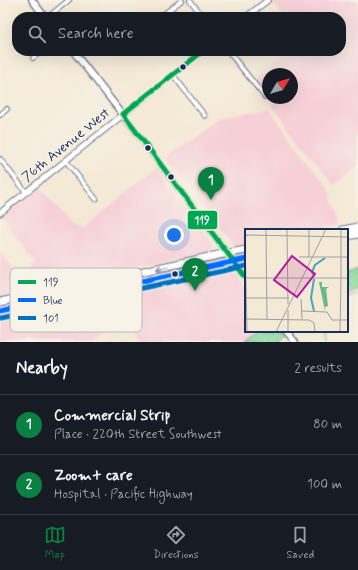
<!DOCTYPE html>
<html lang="en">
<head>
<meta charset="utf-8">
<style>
	:root { --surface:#171b24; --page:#242831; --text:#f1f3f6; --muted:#9ea1a6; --line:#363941; --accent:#0b8043 }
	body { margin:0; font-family:Mynerve,sans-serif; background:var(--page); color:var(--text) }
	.compass { position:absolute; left:262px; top:68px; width:36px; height:36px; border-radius:50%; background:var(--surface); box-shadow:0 4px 16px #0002; rotate:52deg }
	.you { position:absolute; left:174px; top:235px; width:14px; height:14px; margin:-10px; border:3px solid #fff; border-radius:50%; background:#1a73e8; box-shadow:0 0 0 6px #1a73e833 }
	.badge { display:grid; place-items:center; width:26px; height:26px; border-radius:50%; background:var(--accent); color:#fff; font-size:13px; font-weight:700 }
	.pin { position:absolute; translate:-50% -33px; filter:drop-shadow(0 1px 2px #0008) }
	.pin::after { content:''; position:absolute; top:21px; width:14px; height:12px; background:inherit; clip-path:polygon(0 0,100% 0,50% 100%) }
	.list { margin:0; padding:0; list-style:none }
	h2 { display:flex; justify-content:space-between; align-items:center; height:52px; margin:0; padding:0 16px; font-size:17px }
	h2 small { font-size:13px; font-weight:400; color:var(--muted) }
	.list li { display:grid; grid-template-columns:26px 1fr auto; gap:12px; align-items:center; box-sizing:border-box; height:60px; padding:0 16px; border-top:1px solid var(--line) }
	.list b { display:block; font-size:15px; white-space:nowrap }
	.list p { margin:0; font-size:13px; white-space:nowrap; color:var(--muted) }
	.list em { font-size:13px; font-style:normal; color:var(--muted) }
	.icon { flex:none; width:22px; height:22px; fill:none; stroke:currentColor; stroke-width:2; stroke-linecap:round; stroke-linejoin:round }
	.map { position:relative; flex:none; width:358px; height:342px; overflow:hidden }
	.search { position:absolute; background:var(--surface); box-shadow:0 4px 16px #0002; left:12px; right:12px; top:12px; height:44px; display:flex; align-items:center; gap:10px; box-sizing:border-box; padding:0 14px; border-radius:16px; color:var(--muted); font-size:15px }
	.sheet { height:172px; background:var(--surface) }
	nav { display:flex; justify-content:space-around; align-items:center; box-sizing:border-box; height:56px; border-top:1px solid var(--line); background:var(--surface); font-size:11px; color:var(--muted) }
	nav a { display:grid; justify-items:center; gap:2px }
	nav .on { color:var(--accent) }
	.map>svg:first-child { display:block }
	.built { fill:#f6cfd7; fill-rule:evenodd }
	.green { fill:url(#green-dots); stroke:#51847c }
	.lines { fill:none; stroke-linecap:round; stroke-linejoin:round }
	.stream { stroke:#3dacba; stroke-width:1 }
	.minor-casing { stroke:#677088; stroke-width:6 }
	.tertiary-casing { stroke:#677088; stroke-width:7 }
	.secondary-casing { stroke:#677088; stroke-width:8 }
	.primary-casing { stroke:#677088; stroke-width:8 }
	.trunk-casing { stroke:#677088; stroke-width:9 }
	.minor { stroke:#fff; stroke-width:4 }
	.tertiary { stroke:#fff; stroke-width:5 }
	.secondary { stroke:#fff; stroke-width:5.5 }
	.primary { stroke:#fff; stroke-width:6 }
	.trunk { stroke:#fff; stroke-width:7 }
	.bus-1-casing { stroke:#f7f3e8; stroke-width:8 }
	.bus-2-casing { stroke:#f7f3e8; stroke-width:8 }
	.bus-3-casing { stroke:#f7f3e8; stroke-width:8 }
	.bus-1 { stroke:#00a651; stroke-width:5 }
	.bus-2 { stroke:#006cff; stroke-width:5 }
	.bus-3 { stroke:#0070c0; stroke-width:5 }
	.oneway { stroke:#8d97ae }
	.bus-dot { fill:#1b2f5e; stroke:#f7f3e8; stroke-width:1.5 }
	.labels { text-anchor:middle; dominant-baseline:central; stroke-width:3; stroke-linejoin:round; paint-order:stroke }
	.street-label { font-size:14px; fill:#1b2f5e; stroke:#f7f3e8 }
	.inset-river { fill:none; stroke:#3dacba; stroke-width:2 }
	.inset-road { fill:none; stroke:#9d9fa5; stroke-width:1 }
	.view { fill:#b5179e; fill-opacity:0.15; stroke:#b5179e; stroke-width:2 }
	.inset-edge { fill:none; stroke:#1b2f5e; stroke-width:2 }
	.key { fill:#f7f3e8; stroke:#b5b8bf; stroke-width:1 }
	.key-label { font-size:11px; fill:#1b2f5e }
	.line-badge { stroke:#f7f3e8; stroke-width:1.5 }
	.badge-label { font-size:11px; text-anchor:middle; font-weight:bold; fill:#fff }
</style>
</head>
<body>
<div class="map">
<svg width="358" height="342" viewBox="0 0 358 342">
	<defs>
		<pattern id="green-dots" width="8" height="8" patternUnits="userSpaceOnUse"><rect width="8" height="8" fill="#87d99b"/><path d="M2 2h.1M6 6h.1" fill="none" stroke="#74bb88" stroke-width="1.8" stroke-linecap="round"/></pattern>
	</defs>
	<rect width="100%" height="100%" fill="#f7f3e8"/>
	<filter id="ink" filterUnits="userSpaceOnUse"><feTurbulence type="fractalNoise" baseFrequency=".025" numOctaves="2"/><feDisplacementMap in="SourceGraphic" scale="8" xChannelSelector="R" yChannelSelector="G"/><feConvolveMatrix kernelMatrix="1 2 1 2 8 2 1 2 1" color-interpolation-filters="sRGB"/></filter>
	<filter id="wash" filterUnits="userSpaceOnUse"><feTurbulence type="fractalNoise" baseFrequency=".012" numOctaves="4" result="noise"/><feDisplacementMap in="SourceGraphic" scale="16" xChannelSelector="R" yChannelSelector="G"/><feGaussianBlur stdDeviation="0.9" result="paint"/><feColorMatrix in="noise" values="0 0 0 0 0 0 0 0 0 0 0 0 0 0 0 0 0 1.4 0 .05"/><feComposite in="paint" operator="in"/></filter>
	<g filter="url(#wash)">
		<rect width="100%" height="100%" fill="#f4e9d5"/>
		<path class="built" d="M273,0H358V167L334,185L254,81L293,51H341V17H284L272,1ZM268,74H292V98H268Z
			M269,108L329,189L341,225L316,230H246V245L234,247L165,158L218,118Z
			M156,168L213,244V250L211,251L0,297V251L20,276L37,264L1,218L40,187L71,226L83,228Z
			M231,268L246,289V331H258L243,342H143L123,317L90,342H0V316Z"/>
		<path class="green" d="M358,269V289L347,294V273Z
			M258,331H279L282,335L274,342H244Z"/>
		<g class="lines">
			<path class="stream" d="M347,298L358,294
				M324,331V342"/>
		</g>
	</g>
	<g filter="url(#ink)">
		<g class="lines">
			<g class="minor-casing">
				<path id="minor" d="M190,0L203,17
					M48,17L69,0
					M160,17L182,0
					M228,51L265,97
					M33,58L42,51
					M173,75L205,116
					M0,115L7,109
					M0,159L26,192
					M66,161L96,199"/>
			</g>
			<g class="tertiary-casing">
				<path id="tertiary" d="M246,17L268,0
					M0,213L203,51"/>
			</g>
			<g class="secondary-casing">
				<path id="secondary" d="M32,0L45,17
					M73,51L134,129L246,278
					M286,331L295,342"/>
			</g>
			<g class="primary-casing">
				<path id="primary" d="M84,293L90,288L114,282L117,278"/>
			</g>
			<g class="trunk-casing">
				<path id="trunk" d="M343,230L358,227
					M347,236L358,234
					M0,302L218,255L246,250
					M0,311L246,259"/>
			</g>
			<use href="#minor" class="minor"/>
			<use href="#tertiary" class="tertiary"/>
			<use href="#secondary" class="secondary"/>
			<use href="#primary" class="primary"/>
			<use href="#trunk" class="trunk"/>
			<g class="bus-1-casing">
				<path id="bus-1" d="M123,114L246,278
					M123,114L203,51"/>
			</g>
			<g class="bus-2-casing">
				<path id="bus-2" d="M0,311L246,259"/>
			</g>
			<g class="bus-3-casing">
				<path id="bus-3" d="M1,318L246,266"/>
			</g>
			<use href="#bus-1" class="bus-1"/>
			<use href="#bus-2" class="bus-2"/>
			<use href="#bus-3" class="bus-3"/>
		</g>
		<defs><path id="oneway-shaft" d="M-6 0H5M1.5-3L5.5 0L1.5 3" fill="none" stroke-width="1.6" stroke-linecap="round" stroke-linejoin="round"/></defs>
		<use class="oneway" href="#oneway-shaft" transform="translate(162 268) rotate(167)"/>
	</g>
	<g class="bus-dot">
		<circle cx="183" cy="67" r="3.5"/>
		<circle cx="148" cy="148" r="3.5"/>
		<circle cx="171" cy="177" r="3.5"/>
		<circle cx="175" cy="274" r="3.5"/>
	</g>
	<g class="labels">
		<g class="street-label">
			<text transform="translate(66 145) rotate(-39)">76th Avenue West</text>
		</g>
	</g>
	<g transform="translate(245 229)">
		<rect width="103" height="103" fill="#f4e9d5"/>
		<path d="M74,53H77V58H84L81,60L83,77L80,78V82Z" fill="#6db983"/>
		<path class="inset-river" d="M69,47L67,43L70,36L80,29M69,50L66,69L69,82"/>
		<path class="inset-road" d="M21,0L22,90M42,0L43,75M64,0V28M0,7L2,103M3,7L0,6L103,8M54,28H103M0,49H103M96,50V0M1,69H44M56,70L57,90M43,81V103M56,82L82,83L87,91H103M0,90L64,91L69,94L70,103M31,103L81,0M95,103L96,50"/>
		<path class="view" d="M47,27L70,45L52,68L29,51Z"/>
		<rect width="103" height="103" class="inset-edge"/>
	</g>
	<rect x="10" y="268" width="132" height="64" rx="6" class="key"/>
	<rect x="18" y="280" width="18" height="4" fill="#00a651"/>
	<rect x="18" y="298" width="18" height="4" fill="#006cff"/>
	<rect x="18" y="316" width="18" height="4" fill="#0070c0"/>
	<g class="key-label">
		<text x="43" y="286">119</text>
		<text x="43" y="304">Blue</text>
		<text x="43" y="322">101</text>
	</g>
	<rect class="line-badge" x="187" y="210" width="31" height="20" rx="4" fill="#00a651"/>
	<g class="badge-label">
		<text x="202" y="224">119</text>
	</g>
</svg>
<svg class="compass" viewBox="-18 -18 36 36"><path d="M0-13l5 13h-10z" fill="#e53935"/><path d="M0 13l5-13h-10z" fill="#9ea1a6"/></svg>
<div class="you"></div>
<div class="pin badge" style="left:211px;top:200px">1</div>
<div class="pin badge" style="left:195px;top:291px">2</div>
<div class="search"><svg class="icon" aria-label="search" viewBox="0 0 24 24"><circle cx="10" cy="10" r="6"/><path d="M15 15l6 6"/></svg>Search here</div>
</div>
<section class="sheet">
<h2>Nearby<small>2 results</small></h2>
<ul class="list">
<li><span class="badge">1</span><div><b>Commercial Strip</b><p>Place · 220th Street Southwest</p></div><em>80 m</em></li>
<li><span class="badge">2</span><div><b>Zoom+ care</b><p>Hospital · Pacific Highway</p></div><em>100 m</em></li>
</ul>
</section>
<nav>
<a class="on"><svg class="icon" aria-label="map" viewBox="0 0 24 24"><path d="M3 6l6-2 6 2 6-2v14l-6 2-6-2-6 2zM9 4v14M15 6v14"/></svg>Map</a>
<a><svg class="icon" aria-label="directions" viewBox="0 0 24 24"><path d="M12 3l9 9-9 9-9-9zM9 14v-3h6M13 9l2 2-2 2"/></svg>Directions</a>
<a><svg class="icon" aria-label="saved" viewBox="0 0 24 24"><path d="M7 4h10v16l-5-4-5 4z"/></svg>Saved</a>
</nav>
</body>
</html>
